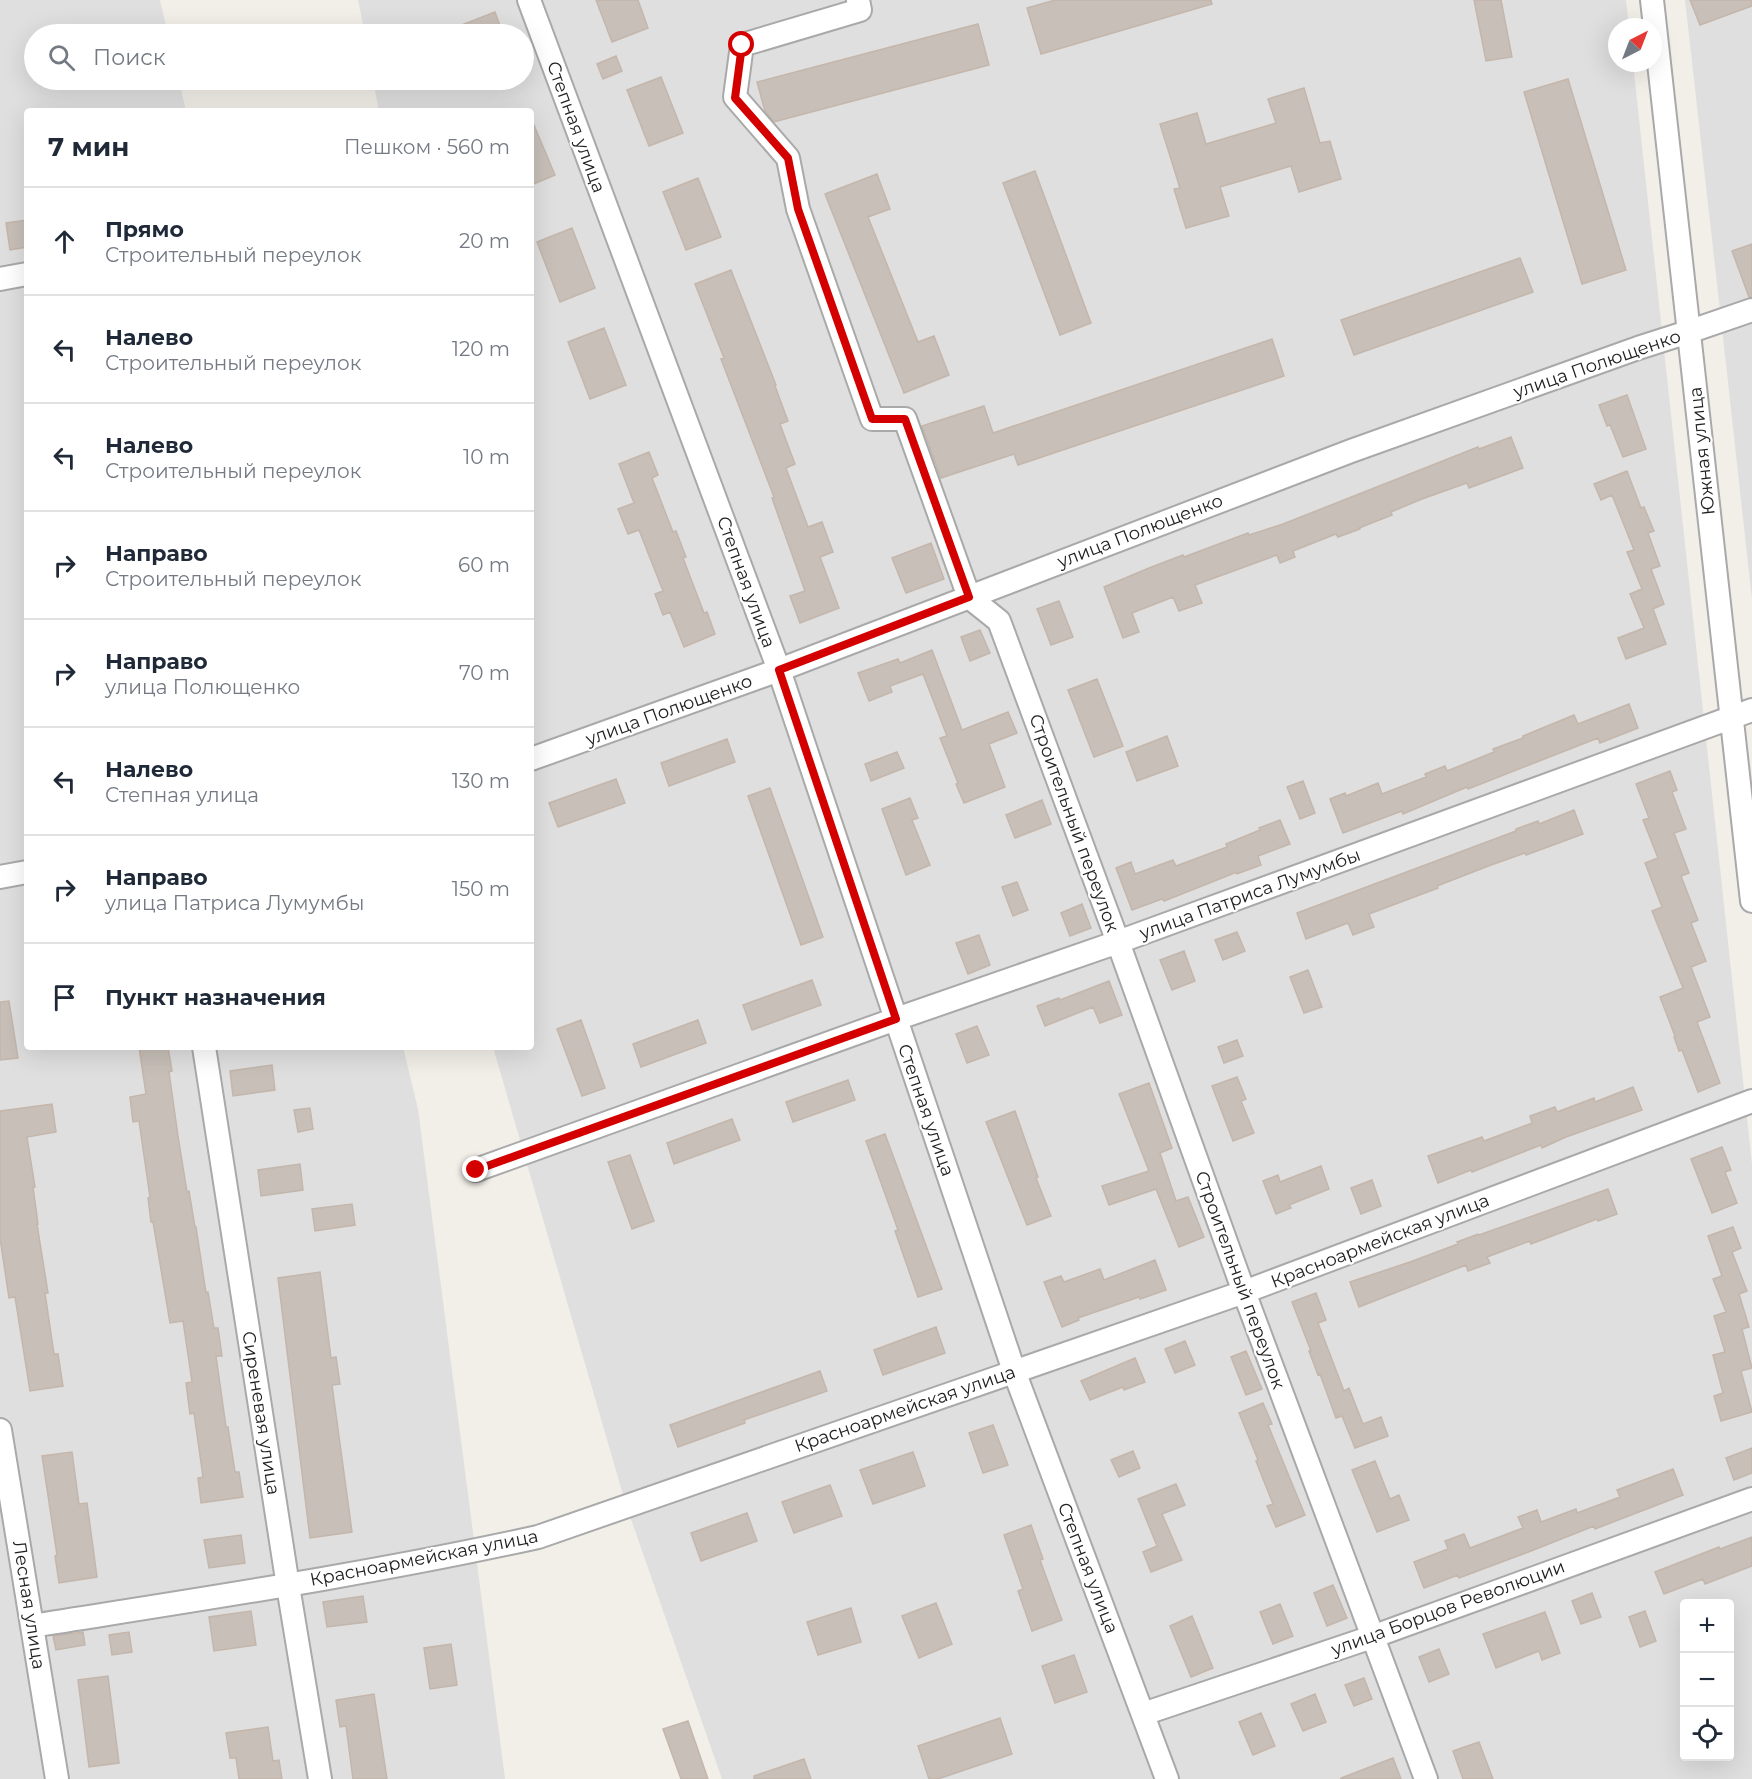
<!DOCTYPE html>
<html lang="ru">
<head>
<meta charset="utf-8">
<style>
	:root { --surface:#fff; --page:#f2f2f3; --text:#1f2937; --muted:#747a83; --line:#e0e1e3 }
	body { margin:0; font-family:Montserrat,sans-serif; background:var(--page); color:var(--text) }
	.controls { position:absolute; right:18px; bottom:18px; display:grid; overflow:hidden; border-radius:6px; box-shadow:0 6px 24px #0002 }
	.controls button { width:54px; height:54px; display:grid; place-items:center; padding:0; border:0; border-bottom:2px solid var(--line); background:var(--surface); color:var(--text); font:30px sans-serif }
	.compass { position:absolute; left:1608px; top:18px; width:54px; height:54px; border-radius:50%; background:var(--surface); box-shadow:0 6px 24px #0002; rotate:42deg }
	.stop { position:absolute; width:18px; height:18px; margin:-14px; border:4px solid #d40000; border-radius:50%; background:#fff }
	.stop.end { background:#d40000; border-color:#fff; box-shadow:0 2px 6px #0008 }
	.list { margin:0; padding:0; list-style:none }
	h2 { display:flex; justify-content:space-between; align-items:center; height:78px; margin:0; padding:0 24px; font-size:26px }
	h2 small { font-size:20px; font-weight:400; color:var(--muted) }
	.list li { display:grid; grid-template-columns:39px 1fr auto; gap:18px; align-items:center; box-sizing:border-box; height:108px; padding:0 24px; border-top:2px solid var(--line) }
	.list b { display:block; font-size:22px; white-space:nowrap }
	.list p { margin:0; font-size:20px; white-space:nowrap; color:var(--muted) }
	.list em { font-size:20px; font-style:normal; color:var(--muted) }
	.icon { flex:none; width:33px; height:33px; fill:none; stroke:currentColor; stroke-width:2; stroke-linecap:round; stroke-linejoin:round }
	.map { position:relative; flex:none; width:1752px; height:1779px; overflow:hidden }
	.search { position:absolute; background:var(--surface); box-shadow:0 6px 24px #0002; left:24px; top:24px; width:510px; height:66px; display:flex; align-items:center; gap:15px; box-sizing:border-box; padding:0 21px; border-radius:33px; color:var(--muted); font-size:22px }
	.panel { position:absolute; background:var(--surface); box-shadow:0 6px 24px #0002; left:24px; top:108px; width:510px; height:942px; border-radius:6px }
	.map>svg:first-child { display:block }
	.residential { fill:#e0dfdf; fill-rule:evenodd }
	.building { fill:#c7bfb8; stroke:#c4b6ab; stroke-width:1.5 }
	.lines { fill:none; stroke-linecap:round; stroke-linejoin:round }
	.street-casing { stroke:#a9a9a9; stroke-width:26 }
	.street { stroke:#fff; stroke-width:22 }
	.route { stroke:#d40000; stroke-width:8 }
	.labels { text-anchor:middle; dominant-baseline:central; stroke-width:4.5; stroke-linejoin:round; paint-order:stroke }
	.street-label { font-size:18px; fill:#222; stroke:#fff }
</style>
</head>
<body>
<div class="map">
<svg width="1752" height="1779" viewBox="0 0 1752 1779">
	<rect width="100%" height="100%" fill="#f2efe9"/>
	<path class="residential" d="M0,0H160L168,34H34V80H179L186,111H27V1047H403L418,1109L505,1779H0Z
		M358,0H1626L1629,27H1617V63H1633L1752,1164V1779H722L626,1505L493,1047H531V111H379L373,80H524V34H365ZM1684,1604H1730V1756H1684Z
		M1685,0H1752V600L1725,355Z"/>
	<path class="building" d="M596,0H638L648,28L612,42Z
		M1055,0H1211L1212,4L1041,54L1027,8Z
		M1474,0H1501L1512,57L1486,61Z
		M1690,0H1752V6L1700,25Z
		M495,12L503,34H441V33Z
		M978,24L989,65L774,122L765,111L757,82Z
		M616,56L622,71L603,79L597,64Z
		M661,77L683,133L649,146L627,90Z
		M1568,79L1626,270L1582,284L1524,92Z
		M1304,88L1320,143L1330,141L1341,179L1299,192L1291,166L1220,187L1229,216L1186,228L1174,189L1180,188L1160,124L1197,113L1206,144L1276,123L1268,99Z
		M531,118L555,175L531,185Z
		M1035,171L1091,323L1060,335L1003,183Z
		M877,174L890,209L868,217L918,342L934,336L949,375L904,393L825,194Z
		M698,178L721,237L686,250L663,192Z
		M27,220V247L10,250L6,223Z
		M572,228L595,288L560,302L537,242Z
		M1752,244V297H1749L1732,251Z
		M1520,258L1533,292L1354,355L1341,320Z
		M731,270L776,385L775,386L788,421L780,424L795,464L786,468L808,527L822,522L833,552L820,557L839,608L800,623L790,596L805,591L772,498L774,497L721,359L724,358L695,284Z
		M604,328L626,385L590,399L568,342Z
		M1272,339L1284,376L1018,465L1014,454L941,478L922,426L984,406L993,433Z
		M1627,395L1646,449L1623,457L1610,425L1607,426L1599,405Z
		M1511,437L1523,468L1469,488L1467,483L1422,499L1391,512L1392,515L1359,528L1360,529L1338,537L1336,534L1293,551L1295,557L1280,563L1277,555L1195,585L1202,603L1179,611L1173,597L1132,613L1139,632L1123,638L1104,587L1149,568L1183,555L1184,557L1248,533L1249,535L1283,524L1478,447L1479,449Z
		M649,452L658,475L652,478L673,532L676,531L686,557L683,558L704,613L707,612L715,634L684,647L670,612L663,615L655,594L663,591L639,530L628,534L618,509L634,503L619,464Z
		M1627,471L1641,508L1644,507L1654,531L1648,533L1660,566L1651,569L1664,604L1653,609L1666,644L1626,659L1618,638L1644,628L1630,594L1642,589L1627,552L1634,550L1612,495L1601,500L1594,484Z
		M931,543L944,579L906,593L892,558Z
		M1059,601L1073,637L1051,645L1037,609Z
		M980,630L990,653L970,661L961,637Z
		M932,650L962,730L1008,712L1017,733L989,744L1005,787L964,803L956,784L958,783L940,738L947,736L923,674L890,686L892,692L869,701L858,673L898,659L900,663Z
		M1097,679L1123,746L1094,757L1068,690Z
		M1629,704L1638,728L1600,743L1598,738L1468,789L1467,787L1403,814L1402,811L1343,833L1330,799L1345,793L1346,796L1378,783L1382,794L1426,777L1425,774L1445,766L1447,771L1494,752L1493,749L1523,738V736L1574,715L1578,724Z
		M1167,736L1178,766L1137,781L1126,752Z
		M727,739L735,762L669,786L661,763Z
		M897,752L904,768L871,781L865,764Z
		M1670,771L1677,790L1672,792L1686,829L1674,833L1689,873L1681,876L1698,920L1691,923L1706,961L1691,967L1710,1017L1697,1022L1720,1083L1698,1092L1682,1050L1679,1051L1674,1037L1675,1036L1660,997L1683,988L1652,911L1662,907L1645,863L1658,858L1643,820L1649,818L1636,784Z
		M616,779L625,803L558,827L549,803Z
		M1303,781L1315,813L1300,819L1287,787Z
		M770,788L823,937L801,945L748,796Z
		M910,798L918,818L912,820L930,865L906,875L882,809Z
		M1042,800L1051,824L1015,838L1006,815Z
		M1574,810L1583,834L1526,855L1525,853L1491,865L1437,886L1438,888L1369,914L1374,927L1353,935L1348,923L1306,939L1297,913L1516,831V829L1538,821L1539,824Z
		M1280,820L1290,844L1258,856L1261,865L1237,874V872L1164,901L1162,899L1132,910L1116,868L1131,862L1135,874L1173,860L1176,866L1227,847L1226,844L1260,830L1259,828Z
		M1017,882L1028,910L1013,916L1002,887Z
		M1082,904L1091,928L1070,936L1061,913Z
		M1237,932L1245,951L1223,960L1215,940Z
		M979,935L990,965L968,974L956,943Z
		M1184,951L1195,981L1172,990L1160,960Z
		M1308,970L1322,1007L1304,1013L1290,977Z
		M812,980L821,1005L752,1030L743,1005Z
		M1109,981L1122,1015L1100,1023L1093,1007L1045,1026L1037,1006L1059,998L1060,1000Z
		M9,1001L18,1058L0,1060V1002Z
		M581,1020L605,1088L582,1096L557,1029Z
		M698,1020L706,1043L641,1067L633,1044Z
		M977,1026L989,1055L967,1063L956,1034Z
		M1237,1040L1243,1056L1224,1063L1218,1047Z
		M139,1047H168L172,1071L169,1072L178,1136L187,1192L189,1191L195,1227H196L206,1293L208,1292L214,1328H218L222,1356H216L226,1427H228L235,1472H239L243,1497L201,1503L198,1478L203,1477L194,1413L190,1414L186,1383L192,1382L183,1321L170,1323L153,1222H151L148,1198L150,1197L139,1121L133,1122L130,1097L146,1094Z
		M272,1065L275,1090L233,1096L230,1071Z
		M1237,1077L1246,1099L1241,1101L1254,1133L1233,1141L1212,1086Z
		M848,1080L855,1100L793,1122L786,1102Z
		M1149,1083L1172,1148L1160,1153L1176,1201L1188,1197L1204,1237L1179,1247L1156,1189L1109,1205L1102,1186L1149,1171L1119,1094Z
		M1633,1087L1642,1110L1566,1137L1542,1148L1541,1145L1472,1172L1471,1170L1438,1183L1428,1156L1482,1137L1484,1141L1532,1123L1530,1116L1555,1107L1557,1112L1594,1098L1595,1102Z
		M52,1104L56,1132L27,1137L35,1187H33L38,1224H37L48,1293H45L54,1354H58L63,1386L30,1391L15,1297L9,1298L0,1238V1111Z
		M310,1108L313,1129L298,1132L294,1110Z
		M1015,1111L1038,1177L1036,1178L1051,1216L1027,1225L986,1122Z
		M732,1119L740,1140L674,1164L667,1143Z
		M885,1134L942,1289L918,1297L895,1231L898,1230L866,1141Z
		M1722,1147L1731,1170L1725,1172L1737,1203L1712,1213L1691,1159Z
		M630,1155L654,1221L632,1229L608,1162Z
		M300,1164L303,1190L261,1196L258,1170Z
		M1321,1166L1329,1189L1289,1205L1291,1208L1276,1214L1263,1181L1278,1175L1280,1182Z
		M1372,1180L1381,1206L1361,1214L1351,1188Z
		M1608,1189L1617,1214L1598,1221L1597,1219L1531,1244L1530,1241L1487,1257L1490,1263L1468,1271L1466,1265L1359,1307L1350,1282L1410,1262L1458,1244L1457,1242L1478,1234L1479,1235Z
		M352,1204L355,1225L315,1231L312,1209Z
		M1733,1227L1741,1248L1732,1252L1747,1291L1739,1294L1749,1327L1742,1329L1752,1368L1741,1371L1752,1412L1721,1421L1714,1396L1723,1393L1713,1355L1725,1352L1714,1316L1726,1312L1713,1279L1722,1276L1708,1236Z
		M1155,1260L1166,1290L1140,1299L1139,1297L1078,1318L1079,1320L1062,1327L1044,1282L1061,1276L1064,1282L1100,1269L1104,1280Z
		M320,1272L331,1358L336,1357L340,1384L332,1385L352,1532L310,1538L278,1278Z
		M1316,1293L1326,1320L1318,1323L1344,1391L1349,1388L1363,1424L1381,1417L1388,1436L1355,1448L1342,1416L1336,1418L1320,1374L1318,1375L1309,1351H1311L1292,1302Z
		M936,1327L945,1353L883,1375L874,1350Z
		M1185,1341L1195,1365L1175,1373L1165,1349Z
		M1246,1351L1262,1389L1246,1395L1231,1357Z
		M1135,1358L1145,1382L1124,1390L1123,1387L1090,1400L1081,1381Z
		M820,1371L827,1391L744,1420L745,1423L678,1447L670,1425Z
		M1263,1403L1272,1424L1268,1425L1305,1515L1276,1527L1267,1506L1273,1504L1256,1461L1258,1460L1239,1413Z
		M993,1425L1008,1465L983,1473L969,1433Z
		M1752,1448V1473L1734,1480L1726,1458Z
		M1133,1451L1140,1468L1119,1477L1111,1460Z
		M72,1452L79,1504L87,1503L97,1577L59,1583L55,1556L57,1555L42,1456Z
		M913,1452L925,1486L873,1504L860,1470Z
		M1375,1461L1390,1499L1399,1495L1409,1520L1377,1532L1352,1470Z
		M1673,1469L1683,1495L1595,1529L1594,1526L1531,1551L1459,1578L1458,1575L1424,1588L1414,1562L1448,1549L1445,1541L1464,1534L1470,1548L1523,1528L1518,1517L1537,1510L1541,1522L1576,1509L1577,1513L1620,1497L1617,1490Z
		M1176,1484L1185,1505L1162,1514L1182,1560L1151,1572L1143,1552L1157,1546L1138,1499Z
		M830,1485L842,1516L794,1533L782,1502Z
		M747,1513L757,1541L701,1561L691,1533Z
		M1031,1525L1043,1559L1040,1560L1062,1620L1032,1631L1018,1591L1023,1589L1004,1535Z
		M241,1535L245,1563L209,1568L204,1540Z
		M1752,1537V1566L1705,1584L1703,1579L1664,1594L1655,1572L1719,1547L1720,1549Z
		M1333,1585L1347,1618L1327,1626L1314,1593Z
		M1592,1593L1601,1617L1581,1624L1572,1601Z
		M363,1596L367,1622L327,1627L323,1602Z
		M936,1603L952,1644L919,1658L902,1616Z
		M1280,1604L1293,1636L1273,1644L1260,1612Z
		M851,1608L861,1642L818,1655L807,1622Z
		M251,1611L256,1645L214,1651L209,1617Z
		M1645,1611L1656,1641L1640,1647L1629,1617Z
		M1545,1612L1560,1653L1542,1660L1539,1651L1496,1668L1483,1634Z
		M1192,1616L1213,1668L1191,1677L1170,1626Z
		M83,1632L85,1645L56,1650L53,1636Z
		M129,1632L132,1652L112,1655L109,1635Z
		M451,1644L457,1685L430,1689L424,1648Z
		M1439,1649L1449,1674L1429,1682L1419,1657Z
		M1074,1655L1087,1692L1055,1703L1042,1666Z
		M108,1676L119,1763L89,1767L78,1680Z
		M1364,1678L1372,1699L1354,1706L1345,1685Z
		M374,1694L387,1779H353L346,1726L340,1727L336,1700Z
		M1315,1694L1326,1722L1303,1731L1291,1704Z
		M1261,1713L1275,1746L1253,1755L1239,1722Z
		M1000,1718L1012,1754L938,1779H929L918,1746Z
		M688,1721L708,1779H681L663,1729Z
		M268,1727L273,1761L279,1760L282,1779H239L236,1758H230L226,1733Z
		M1479,1742L1493,1779H1463L1453,1751Z
		M1393,1758L1401,1779H1341V1778Z
		M804,1759L811,1779H754V1776Z"/>
	<g class="lines">
		<g class="street-casing">
			<path id="street" d="M529,0L779,670L1014,1371L1167,1779
				M858,0L860,10L742,45L735,97L788,158L798,209L872,419H905L969,597L999,621L1118,942L1244,1292L1426,1779
				M1652,0L1752,901
				M0,279L27,274
				M531,759L779,670L1351,451L1638,348L1688,332L1752,310
				M0,877L27,872
				M204,1047L288,1586L320,1779
				M476,1170L896,1019L1118,942L1752,710
				M0,1430L57,1779
				M32,1626C201,1599 371,1574 538,1537L1244,1292L1752,1101
				M1143,1714L1372,1637L1752,1499"/>
		</g>
		<use href="#street" class="street"/>
	</g>
	<g class="lines">
		<path class="route" d="M476,1170L896,1019L779,670L969,597L905,419H872L798,209L788,158L735,98L742,45"/>
	</g>
	<g class="labels">
		<g class="street-label">
			<text transform="translate(576 127) rotate(70)">Степная улица</text>
			<text transform="translate(1597 364) rotate(-19)">улица Полющенко</text>
			<text transform="translate(1702 451) rotate(-96)">Южная улица</text>
			<text transform="translate(1140 531) rotate(-21)">улица Полющенко</text>
			<text transform="translate(746 582) rotate(70)">Степная улица</text>
			<text transform="translate(669 710) rotate(-20)">улица Полющенко</text>
			<text transform="translate(1074 823) rotate(70)">Строительный переулок</text>
			<text transform="translate(1250 894) rotate(-20)">улица Патриса Лумумбы</text>
			<text transform="translate(926 1110) rotate(71)">Степная улица</text>
			<text transform="translate(1380 1241) rotate(-21)">Красноармейская улица</text>
			<text transform="translate(1240 1280) rotate(70)">Строительный переулок</text>
			<text transform="translate(905 1409) rotate(-19)">Красноармейская улица</text>
			<text transform="translate(261 1413) rotate(81)">Сиреневая улица</text>
			<text transform="translate(424 1558) rotate(-11)">Красноармейская улица</text>
			<text transform="translate(1088 1568) rotate(69)">Степная улица</text>
			<text transform="translate(29 1605) rotate(81)">Лесная улица</text>
			<text transform="translate(1448 1608) rotate(-20)">улица Борцов Революции</text>
		</g>
	</g>
</svg>
<div class="controls">
<button>+</button>
<button>−</button>
<button><svg class="icon" aria-label="locate" viewBox="0 0 24 24"><circle cx="12" cy="12" r="6"/><path d="M12 2v4M12 18v4M2 12h4M18 12h4"/></svg></button>
</div>
<svg class="compass" viewBox="-18 -18 36 36"><path d="M0-13l5 13h-10z" fill="#e53935"/><path d="M0 13l5-13h-10z" fill="#747a83"/></svg>
<div class="stop" style="left:742px;top:45px"></div>
<div class="stop end" style="left:476px;top:1170px"></div>
<div class="search"><svg class="icon" aria-label="search" viewBox="0 0 24 24"><circle cx="10" cy="10" r="6"/><path d="M15 15l6 6"/></svg>Поиск</div>
<section class="panel">
<h2>7 мин<small>Пешком · 560 m</small></h2>
<ul class="list">
<li><svg class="icon" aria-label="ahead" viewBox="0 0 24 24"><path d="M12 20V5M6 11l6-6 6 6"/></svg><div><b>Прямо</b><p>Строительный переулок</p></div><em>20 m</em></li>
<li><svg class="icon" aria-label="left" viewBox="0 0 24 24"><path d="M17 20v-9H6M10 6l-5 5 5 5"/></svg><div><b>Налево</b><p>Строительный переулок</p></div><em>120 m</em></li>
<li><svg class="icon" aria-label="left" viewBox="0 0 24 24"><path d="M17 20v-9H6M10 6l-5 5 5 5"/></svg><div><b>Налево</b><p>Строительный переулок</p></div><em>10 m</em></li>
<li><svg class="icon" aria-label="right" viewBox="0 0 24 24"><path d="M7 20v-9h11M14 6l5 5-5 5"/></svg><div><b>Направо</b><p>Строительный переулок</p></div><em>60 m</em></li>
<li><svg class="icon" aria-label="right" viewBox="0 0 24 24"><path d="M7 20v-9h11M14 6l5 5-5 5"/></svg><div><b>Направо</b><p>улица Полющенко</p></div><em>70 m</em></li>
<li><svg class="icon" aria-label="left" viewBox="0 0 24 24"><path d="M17 20v-9H6M10 6l-5 5 5 5"/></svg><div><b>Налево</b><p>Степная улица</p></div><em>130 m</em></li>
<li><svg class="icon" aria-label="right" viewBox="0 0 24 24"><path d="M7 20v-9h11M14 6l5 5-5 5"/></svg><div><b>Направо</b><p>улица Патриса Лумумбы</p></div><em>150 m</em></li>
<li><svg class="icon" aria-label="arrive" viewBox="0 0 24 24"><path d="M6 21V4h12l-3 4 3 4H6"/></svg><div><b>Пункт назначения</b></div></li>
</ul>
</section>
</div>
</body>
</html>
